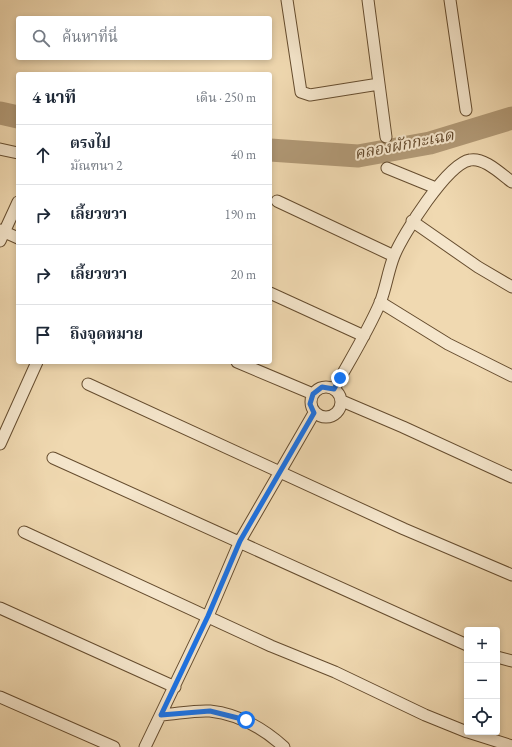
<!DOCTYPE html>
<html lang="th">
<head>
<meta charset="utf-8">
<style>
	:root { --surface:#fff; --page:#f6f6f7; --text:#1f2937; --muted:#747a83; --line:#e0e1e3 }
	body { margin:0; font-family:"EB Garamond","Noto Serif Thai",serif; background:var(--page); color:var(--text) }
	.controls { position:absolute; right:12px; bottom:12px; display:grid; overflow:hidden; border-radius:4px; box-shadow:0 2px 6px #0003 }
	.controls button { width:36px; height:36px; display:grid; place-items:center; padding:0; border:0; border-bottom:1px solid var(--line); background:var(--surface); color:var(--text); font:20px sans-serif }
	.stop { position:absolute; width:12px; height:12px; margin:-9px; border:3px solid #1a73e8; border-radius:50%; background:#fff }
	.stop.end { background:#1a73e8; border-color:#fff; box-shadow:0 1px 4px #0008 }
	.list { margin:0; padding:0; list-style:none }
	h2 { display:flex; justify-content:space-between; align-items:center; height:52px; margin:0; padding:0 16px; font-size:17px }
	h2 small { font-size:13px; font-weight:400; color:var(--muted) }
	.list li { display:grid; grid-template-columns:26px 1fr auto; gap:12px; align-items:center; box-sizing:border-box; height:60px; padding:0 16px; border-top:1px solid var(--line) }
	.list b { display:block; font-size:15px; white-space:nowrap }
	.list p { margin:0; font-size:13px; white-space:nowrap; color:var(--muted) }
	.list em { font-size:13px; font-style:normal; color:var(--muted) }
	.icon { flex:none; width:22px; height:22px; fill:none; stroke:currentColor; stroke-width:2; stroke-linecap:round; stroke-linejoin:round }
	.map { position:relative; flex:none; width:512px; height:747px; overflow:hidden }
	.search { position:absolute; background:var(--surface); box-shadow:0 2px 6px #0003; left:16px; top:16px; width:256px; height:44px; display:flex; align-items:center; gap:10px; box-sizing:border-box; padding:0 14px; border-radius:4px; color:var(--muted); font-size:15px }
	.panel { position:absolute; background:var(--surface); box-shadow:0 2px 6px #0003; left:16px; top:72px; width:256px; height:292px; border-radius:4px }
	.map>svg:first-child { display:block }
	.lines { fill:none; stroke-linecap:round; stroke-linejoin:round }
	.river { stroke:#b19976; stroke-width:23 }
	.street-casing { stroke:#654c2e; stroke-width:13 }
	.street { stroke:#f5e6cc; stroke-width:11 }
	.route { stroke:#1a73e8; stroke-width:5 }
	.labels { text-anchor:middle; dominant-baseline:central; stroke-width:4; stroke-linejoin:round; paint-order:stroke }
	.water-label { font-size:16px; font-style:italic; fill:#62482b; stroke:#f5e6cc }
</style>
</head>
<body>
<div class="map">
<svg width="512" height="747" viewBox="0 0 512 747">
	<rect width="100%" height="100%" fill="#f0d9b1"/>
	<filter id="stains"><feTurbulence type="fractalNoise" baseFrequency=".005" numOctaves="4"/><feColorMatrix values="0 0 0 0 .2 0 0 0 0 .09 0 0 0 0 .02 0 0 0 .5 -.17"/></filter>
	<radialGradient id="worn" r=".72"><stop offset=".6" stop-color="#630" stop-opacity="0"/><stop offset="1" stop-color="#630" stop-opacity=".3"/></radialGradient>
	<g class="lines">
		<path class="river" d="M0,113L18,117
			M270,150L358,156L430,143L512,118"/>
		<g class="street-casing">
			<path id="street" d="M287,0L301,92L310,95L379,84
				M368,0L386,137
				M450,0L466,110
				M0,149L18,153
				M387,168L436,188
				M277,201L394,256
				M412,221L478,267L512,287
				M0,230L18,238
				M0,241L18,202
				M270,293L364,336
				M380,302L448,344L512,376
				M237,362L313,394
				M88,384L404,529L512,575
				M311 402a15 15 0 1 1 30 0a15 15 0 1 1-30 0Z
				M334,389C350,360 367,333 380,303C386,288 388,271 394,256C403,234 447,164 470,160C484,157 501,174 512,182
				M342,401L403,427L512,477
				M0,444L37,362
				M53,458L467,645
				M24,532L271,646L335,672L425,715L467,732
				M0,608L175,687
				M497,657L512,661
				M0,697L114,747
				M161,715C177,714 194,710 210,711C238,714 264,729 284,747
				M468,732L512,746
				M145,747L208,616L240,541L314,413"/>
		</g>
		<use href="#street" class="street"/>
	</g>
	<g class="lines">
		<path class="route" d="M246,720L210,711L161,715L208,616L240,541L314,413L310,404L313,394L322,387L334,389L340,378"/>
	</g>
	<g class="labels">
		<g class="water-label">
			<text transform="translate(404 144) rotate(-11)">คลองผักกะเฉด</text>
		</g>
	</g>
	<rect width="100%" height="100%" filter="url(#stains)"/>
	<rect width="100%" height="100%" fill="url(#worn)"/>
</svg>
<div class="controls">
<button>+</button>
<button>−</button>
<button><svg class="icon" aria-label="locate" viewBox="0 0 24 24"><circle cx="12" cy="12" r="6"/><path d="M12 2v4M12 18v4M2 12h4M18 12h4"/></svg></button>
</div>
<div class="stop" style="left:246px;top:720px"></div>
<div class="stop end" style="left:340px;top:378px"></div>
<div class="search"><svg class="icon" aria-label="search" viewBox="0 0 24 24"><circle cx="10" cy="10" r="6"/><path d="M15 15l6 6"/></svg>ค้นหาที่นี่</div>
<section class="panel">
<h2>4 นาที<small>เดิน · 250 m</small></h2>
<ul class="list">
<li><svg class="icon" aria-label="ahead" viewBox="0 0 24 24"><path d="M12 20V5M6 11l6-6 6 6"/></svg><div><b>ตรงไป</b><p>มัณฑนา 2</p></div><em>40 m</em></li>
<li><svg class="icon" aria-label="right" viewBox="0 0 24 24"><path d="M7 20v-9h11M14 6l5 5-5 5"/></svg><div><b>เลี้ยวขวา</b></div><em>190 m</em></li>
<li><svg class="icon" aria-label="right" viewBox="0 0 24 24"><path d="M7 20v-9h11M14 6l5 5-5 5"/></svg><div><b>เลี้ยวขวา</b></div><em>20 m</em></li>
<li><svg class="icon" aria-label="arrive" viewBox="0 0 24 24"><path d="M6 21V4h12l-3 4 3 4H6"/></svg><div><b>ถึงจุดหมาย</b></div></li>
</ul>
</section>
</div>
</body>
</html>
